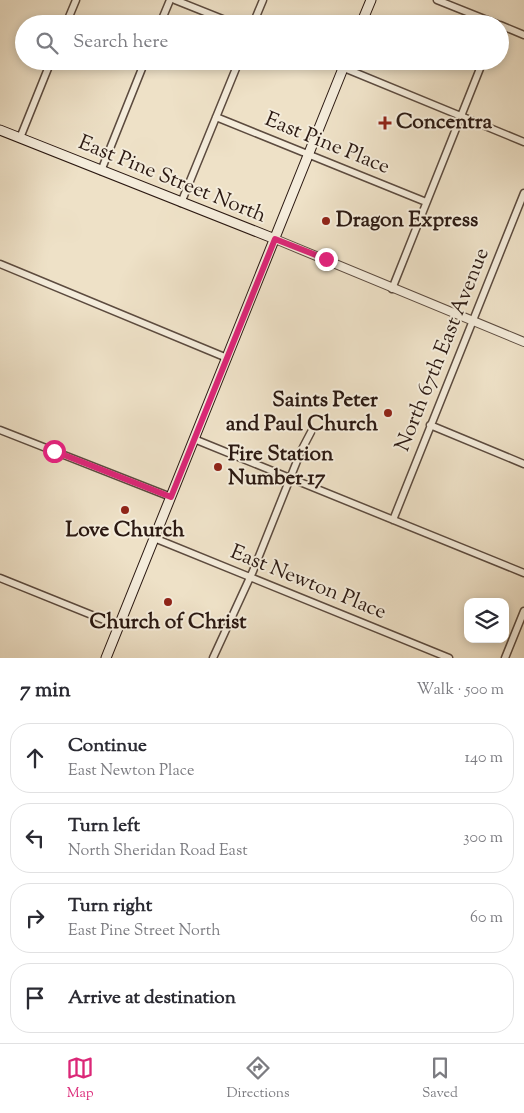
<!DOCTYPE html>
<html lang="en">
<head>
<meta charset="utf-8">
<style>
	:root { --surface:#fff; --page:#f2f2f3; --text:#2b2b33; --muted:#7c7c81; --line:#e1e1e2; --accent:#db2777 }
	body { margin:0; font-family:"Sorts Mill Goudy",serif; background:var(--page); color:var(--text) }
	.controls { position:absolute; right:15px; bottom:15px; display:grid; overflow:hidden; border-radius:10px; box-shadow:0 2px 8px #0003 }
	.controls button { width:45px; height:45px; display:grid; place-items:center; padding:0; border:0; border-bottom:1px solid var(--line); background:var(--surface); color:var(--text); font:25px sans-serif }
	.stop { position:absolute; width:15px; height:15px; margin:-11px; border:4px solid #db2777; border-radius:50%; background:#fff }
	.stop.end { background:#db2777; border-color:#fff; box-shadow:0 1px 5px #0008 }
	.list { margin:0; padding:0; list-style:none }
	h2 { display:flex; justify-content:space-between; align-items:center; height:65px; margin:0; padding:0 20px; font-size:21px }
	h2 small { font-size:16px; font-weight:400; color:var(--muted) }
	.list li { display:grid; grid-template-columns:32px 1fr auto; gap:15px; align-items:center; box-sizing:border-box; height:70px; margin:0 10px 10px; padding:0 10px; border:1px solid var(--line); border-radius:20px }
	.list b { display:block; font-size:19px; white-space:nowrap }
	.list p { margin:0; font-size:16px; white-space:nowrap; color:var(--muted) }
	.list em { font-size:16px; font-style:normal; color:var(--muted) }
	.icon { flex:none; width:28px; height:28px; fill:none; stroke:currentColor; stroke-width:2; stroke-linecap:round; stroke-linejoin:round }
	.map { position:relative; flex:none; width:524px; height:658px; overflow:hidden }
	.search { position:absolute; background:var(--surface); box-shadow:0 2px 8px #0003; left:15px; right:15px; top:15px; height:55px; display:flex; align-items:center; gap:12px; box-sizing:border-box; padding:0 18px; border-radius:28px; color:var(--muted); font-size:19px }
	.sheet { height:385px; background:var(--surface) }
	nav { display:flex; justify-content:space-around; align-items:center; box-sizing:border-box; height:70px; border-top:1px solid var(--line); background:var(--surface); font-size:14px; color:var(--muted) }
	nav a { display:grid; justify-items:center; gap:2px }
	nav .on { color:var(--accent) }
	.map>svg:first-child { display:block }
	.lines { fill:none; stroke-linecap:round; stroke-linejoin:round }
	.minor-casing { stroke:#5c4b3f; stroke-width:9 }
	.tertiary-casing { stroke:#5c4b3f; stroke-width:10 }
	.secondary-casing { stroke:#2b1912; stroke-width:11 }
	.minor { stroke:#f4ecdb; stroke-width:6 }
	.tertiary { stroke:#f4ecdb; stroke-width:8 }
	.secondary { stroke:#f4ecdb; stroke-width:9 }
	.route { stroke:#db2777; stroke-width:6 }
	.poi-dot { fill:#8f2418; stroke:#f4ecdb; stroke-width:2 }
	.labels { text-anchor:middle; dominant-baseline:central; stroke-width:4; stroke-linejoin:round; paint-order:stroke }
	.poi-label { font-size:21px; font-weight:bold; fill:#2b1912; stroke:#f4ecdb; text-anchor:start }
	.street-label { font-size:21px; fill:#2b1912; stroke:#f4ecdb }
</style>
</head>
<body>
<div class="map">
<svg width="524" height="658" viewBox="0 0 524 658">
	<rect width="100%" height="100%" fill="#eee1c7"/>
	<filter id="stains"><feTurbulence type="fractalNoise" baseFrequency=".004" numOctaves="4"/><feColorMatrix values="0 0 0 0 .2 0 0 0 0 .09 0 0 0 0 .02 0 0 0 .5 -.17"/></filter>
	<radialGradient id="worn" r=".72"><stop offset=".6" stop-color="#630" stop-opacity="0"/><stop offset="1" stop-color="#630" stop-opacity=".3"/></radialGradient>
	<g class="lines">
		<g class="minor-casing">
			<path id="minor" d="M175,0L235,24
				M437,0L497,24
				M66,24L76,0
				M160,24L170,0
				M253,24L263,0
				M500,25L524,35
				M327,61L524,142
				M216,117L426,202
				M20,138L51,61
				M101,171L145,61
				M181,203L239,61
				M0,264L227,358
				M392,289L483,61
				M430,425L524,464
				M0,430L171,497
				M194,439L524,573
				M393,520L524,193
				M154,538L449,658
				M0,578L119,626
				M213,658L253,571L301,451L311,432
				M505,658L524,611"/>
		</g>
		<g class="tertiary-casing">
			<path id="tertiary" d="M275,239L524,342"/>
		</g>
		<g class="secondary-casing">
			<path id="secondary" d="M361,24L371,0
				M0,130L275,239
				M106,658L346,61"/>
		</g>
		<use href="#minor" class="minor"/>
		<use href="#tertiary" class="tertiary"/>
		<use href="#secondary" class="secondary"/>
	</g>
	<g class="lines">
		<path class="route" d="M54,451L171,497L275,239L326,259"/>
	</g>
	<g class="poi-dot">
		<path d="M382.5 115.5h5v5h5v5h-5v5h-5v-5h-5v-5h5z"/>
		<circle cx="326" cy="221" r="5"/>
		<circle cx="388" cy="413" r="5"/>
		<circle cx="218" cy="467" r="5"/>
		<circle cx="125" cy="510" r="5"/>
		<circle cx="168" cy="602" r="5"/>
	</g>
	<g class="labels">
		<g class="poi-label">
			<text x="396" y="123">Concentra</text>
			<text x="336" y="221">Dragon Express</text>
			<text x="378" y="401" text-anchor="end">Saints Peter<tspan x="378" dy="24">and Paul Church</tspan></text>
			<text x="228" y="455">Fire Station<tspan x="228" dy="24">Number 17</tspan></text>
			<text x="125" y="531" text-anchor="middle">Love Church</text>
			<text x="168" y="623" text-anchor="middle">Church of Christ</text>
		</g>
		<g class="street-label">
			<text transform="translate(327 144) rotate(22)">East Pine Place</text>
			<text transform="translate(172 180) rotate(22)">East Pine Street North</text>
			<text transform="translate(443 350) rotate(-68)">North 67th East Avenue</text>
			<text transform="translate(308 583) rotate(22)">East Newton Place</text>
		</g>
	</g>
	<rect width="100%" height="100%" filter="url(#stains)"/>
	<rect width="100%" height="100%" fill="url(#worn)"/>
</svg>
<div class="controls">
<button><svg class="icon" aria-label="layers" viewBox="0 0 24 24"><path d="M12 4l9 5-9 5-9-5zM3 14l9 5 9-5"/></svg></button>
</div>
<div class="stop" style="left:54px;top:451px"></div>
<div class="stop end" style="left:326px;top:259px"></div>
<div class="search"><svg class="icon" aria-label="search" viewBox="0 0 24 24"><circle cx="10" cy="10" r="6"/><path d="M15 15l6 6"/></svg>Search here</div>
</div>
<section class="sheet">
<h2>7 min<small>Walk · 500 m</small></h2>
<ul class="list">
<li><svg class="icon" aria-label="ahead" viewBox="0 0 24 24"><path d="M12 20V5M6 11l6-6 6 6"/></svg><div><b>Continue</b><p>East Newton Place</p></div><em>140 m</em></li>
<li><svg class="icon" aria-label="left" viewBox="0 0 24 24"><path d="M17 20v-9H6M10 6l-5 5 5 5"/></svg><div><b>Turn left</b><p>North Sheridan Road East</p></div><em>300 m</em></li>
<li><svg class="icon" aria-label="right" viewBox="0 0 24 24"><path d="M7 20v-9h11M14 6l5 5-5 5"/></svg><div><b>Turn right</b><p>East Pine Street North</p></div><em>60 m</em></li>
<li><svg class="icon" aria-label="arrive" viewBox="0 0 24 24"><path d="M6 21V4h12l-3 4 3 4H6"/></svg><div><b>Arrive at destination</b></div></li>
</ul>
</section>
<nav>
<a class="on"><svg class="icon" aria-label="map" viewBox="0 0 24 24"><path d="M3 6l6-2 6 2 6-2v14l-6 2-6-2-6 2zM9 4v14M15 6v14"/></svg>Map</a>
<a><svg class="icon" aria-label="directions" viewBox="0 0 24 24"><path d="M12 3l9 9-9 9-9-9zM9 14v-3h6M13 9l2 2-2 2"/></svg>Directions</a>
<a><svg class="icon" aria-label="saved" viewBox="0 0 24 24"><path d="M7 4h10v16l-5-4-5 4z"/></svg>Saved</a>
</nav>
</body>
</html>
